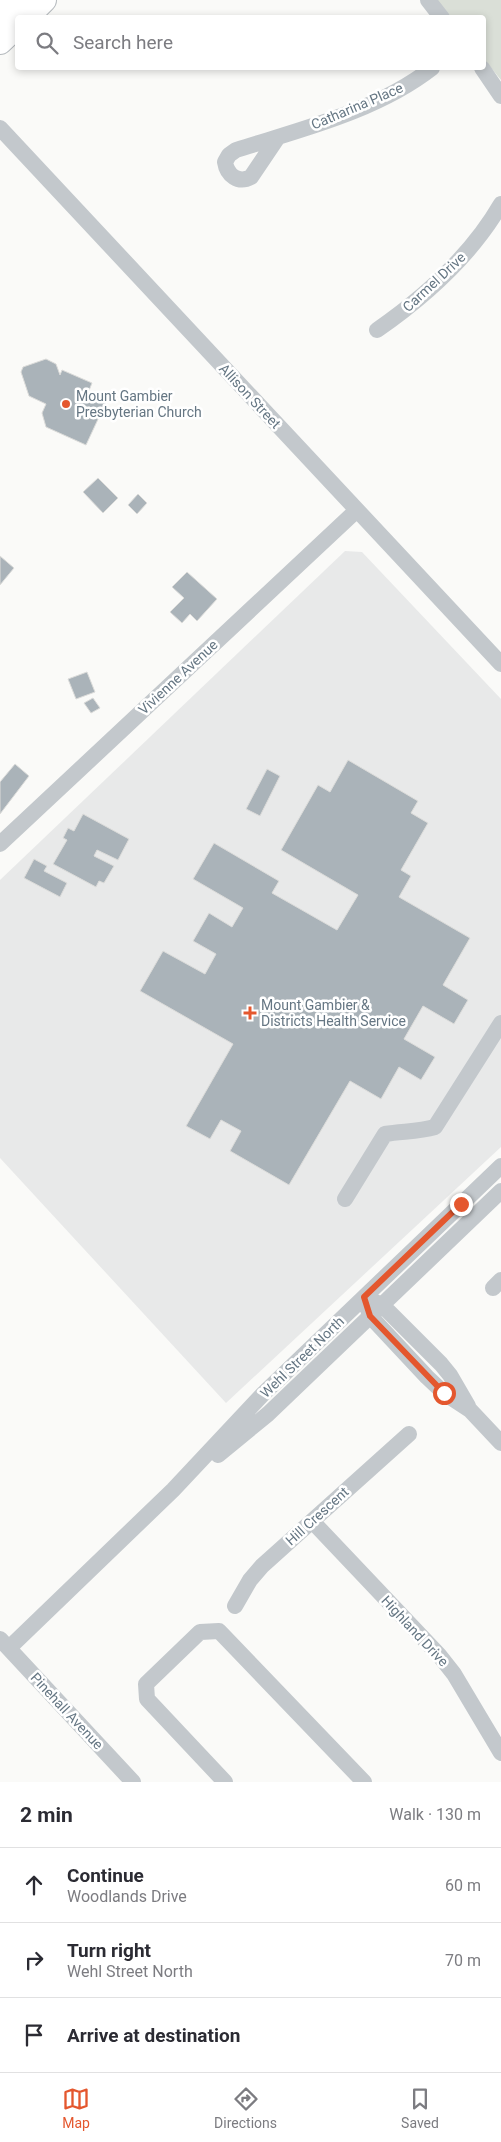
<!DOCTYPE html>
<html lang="en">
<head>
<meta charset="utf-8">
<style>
	:root { --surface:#fff; --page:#f7f7f7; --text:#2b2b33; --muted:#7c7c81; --line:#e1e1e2; --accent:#e4572e }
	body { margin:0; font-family:Roboto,sans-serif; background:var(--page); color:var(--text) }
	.stop { position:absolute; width:15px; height:15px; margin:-11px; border:4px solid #e4572e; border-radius:50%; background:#fff }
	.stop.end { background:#e4572e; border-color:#fff; box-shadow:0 1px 5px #0008 }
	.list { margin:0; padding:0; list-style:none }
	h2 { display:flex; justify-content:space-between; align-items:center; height:65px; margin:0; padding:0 20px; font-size:21px }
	h2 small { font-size:16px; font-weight:400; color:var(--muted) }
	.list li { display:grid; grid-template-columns:32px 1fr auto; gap:15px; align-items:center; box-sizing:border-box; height:75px; padding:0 20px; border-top:1px solid var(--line) }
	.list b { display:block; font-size:19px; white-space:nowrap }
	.list p { margin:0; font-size:16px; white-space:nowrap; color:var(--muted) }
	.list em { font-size:16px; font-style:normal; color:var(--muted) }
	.icon { flex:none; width:28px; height:28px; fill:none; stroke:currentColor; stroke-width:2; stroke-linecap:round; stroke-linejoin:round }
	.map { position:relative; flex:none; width:501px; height:1782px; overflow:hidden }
	.search { position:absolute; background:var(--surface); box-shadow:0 2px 8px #0003; left:15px; right:15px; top:15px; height:55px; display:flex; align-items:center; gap:12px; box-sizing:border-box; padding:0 18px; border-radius:5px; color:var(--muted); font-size:19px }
	.sheet { height:290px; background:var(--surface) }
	nav { display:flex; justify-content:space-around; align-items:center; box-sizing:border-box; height:70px; border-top:1px solid var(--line); background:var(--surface); font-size:14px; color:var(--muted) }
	nav a { display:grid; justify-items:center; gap:2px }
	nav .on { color:var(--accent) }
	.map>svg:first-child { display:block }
	.built { fill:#e8e9e9 }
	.green { fill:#dadfd7 }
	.building { fill:#aab3b9; stroke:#dcdcda }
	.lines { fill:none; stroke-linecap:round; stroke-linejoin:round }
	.highway-casing { stroke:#b4b9bd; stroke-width:26 }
	.minor { stroke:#c3c8cc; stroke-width:16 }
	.highway { stroke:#fff; stroke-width:24 }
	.route { stroke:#e4572e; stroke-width:6 }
	.poi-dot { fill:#e4572e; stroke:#fff; stroke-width:2 }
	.labels { text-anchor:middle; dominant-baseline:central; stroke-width:5; stroke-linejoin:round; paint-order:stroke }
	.street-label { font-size:14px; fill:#657683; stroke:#fff }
	.poi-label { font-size:14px; fill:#657683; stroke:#fff; text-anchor:start }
</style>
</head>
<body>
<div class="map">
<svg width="501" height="1782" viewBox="0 0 501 1782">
	<rect width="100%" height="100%" fill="#fafaf8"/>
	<path class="built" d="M345,551L362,552L501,699V1147L226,1403L0,1158V880Z"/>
	<path class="green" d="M436,0H501V80L484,59V18L450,17Z"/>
	<path class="building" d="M46,359L56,364L60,375L62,370L92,383L88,393L106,402L86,445L46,427L42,413L46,404L29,396L21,372L23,367Z
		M98,478L118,498L103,513L83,492Z
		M138,494L147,503L137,514L128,505Z
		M0,556L14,568L0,585Z
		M187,572L217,599L197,621L190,614L182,623L170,612L184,598L172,587Z
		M87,672L95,692L76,699L68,679Z
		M93,698L100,708L91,713L84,703Z
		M348,760L418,801L411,813L428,823L401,870L411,876L399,897L470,938L443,985L468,1000L454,1024L423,1006L404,1039L435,1057L421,1080L399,1067L381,1099L350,1081L289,1185L230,1151L241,1131L221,1120L210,1139L186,1126L233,1044L140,991L163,951L205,974L216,954L193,941L209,913L232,927L243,908L193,879L214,843L279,881L272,893L337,930L358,895L281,850L318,785L330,792Z
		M15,764L29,776L0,814V782Z
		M267,769L280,776L260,816L246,809Z
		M83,814L129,839L118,860L97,850L94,856L114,866L104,883L99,881L96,887L53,864L67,840L63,838L68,828L74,831Z
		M34,859L47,866L44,871L67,883L60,897L24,878Z"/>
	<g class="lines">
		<g class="highway-casing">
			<path id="highway" d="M0,16L16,0
				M26,18L44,0
				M0,42L18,25"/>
		</g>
		<path class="minor" d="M428,0L442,18
			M482,68L501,96
			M0,128L501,664
			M278,137L251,177C238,184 227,175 225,162L229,155L236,150C302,129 377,111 432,68
			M377,330C426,296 471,256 501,204
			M0,844L357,510
			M345,1199L385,1134C402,1131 418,1132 435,1127L501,1023
			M493,1288L501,1280
			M373,1301L382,1305L441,1364L450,1375L468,1406
			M367,1306L370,1316L427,1377L444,1393L470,1410L501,1443
			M218,1455L268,1414L501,1191
			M312,1521L439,1655L454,1674L501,1753
			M235,1606L250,1580L262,1566L409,1434
			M0,1639L133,1782
			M9,1648L173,1490L263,1394L501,1166
			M225,1782L147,1699L146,1684L200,1632L219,1631L364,1782"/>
		<use href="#highway" class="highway"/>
	</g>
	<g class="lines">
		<path class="route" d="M444,1393L370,1316L364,1297L461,1204"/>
	</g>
	<g class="poi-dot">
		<circle cx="66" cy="404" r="5"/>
		<path d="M247.5 1005.5h5v5h5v5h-5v5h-5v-5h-5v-5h5z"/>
	</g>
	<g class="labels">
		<g class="street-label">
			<text transform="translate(357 106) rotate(-23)">Catharina Place</text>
			<text transform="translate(434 282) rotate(-43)">Carmel Drive</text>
			<text transform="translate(250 396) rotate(47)">Allison Street</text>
			<text transform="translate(178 677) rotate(-43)">Vivienne Avenue</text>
			<text transform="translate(302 1357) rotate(-44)">Wehl Street North</text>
			<text transform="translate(317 1516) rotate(-42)">Hill Crescent</text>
			<text transform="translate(415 1631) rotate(47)">Highland Drive</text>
			<text transform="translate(67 1711) rotate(47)">Pinehall Avenue</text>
		</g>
		<g class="poi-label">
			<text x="76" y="396">Mount Gambier<tspan x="76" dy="16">Presbyterian Church</tspan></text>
			<text x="261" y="1005">Mount Gambier &amp;<tspan x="261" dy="16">Districts Health Service</tspan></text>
		</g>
	</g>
</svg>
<div class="stop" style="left:444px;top:1393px"></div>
<div class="stop end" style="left:461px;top:1204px"></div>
<div class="search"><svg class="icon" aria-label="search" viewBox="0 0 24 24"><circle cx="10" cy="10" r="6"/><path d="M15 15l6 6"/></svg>Search here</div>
</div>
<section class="sheet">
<h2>2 min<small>Walk · 130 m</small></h2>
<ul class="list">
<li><svg class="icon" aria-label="ahead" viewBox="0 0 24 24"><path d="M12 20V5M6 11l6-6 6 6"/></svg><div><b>Continue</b><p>Woodlands Drive</p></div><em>60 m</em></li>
<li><svg class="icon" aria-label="right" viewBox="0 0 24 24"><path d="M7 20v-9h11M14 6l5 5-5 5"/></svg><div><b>Turn right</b><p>Wehl Street North</p></div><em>70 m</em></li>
<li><svg class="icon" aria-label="arrive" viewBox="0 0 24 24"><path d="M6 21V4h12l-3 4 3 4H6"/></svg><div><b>Arrive at destination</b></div></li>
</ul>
</section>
<nav>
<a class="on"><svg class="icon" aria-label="map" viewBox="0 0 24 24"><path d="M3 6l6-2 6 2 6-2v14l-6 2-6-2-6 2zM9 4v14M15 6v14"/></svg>Map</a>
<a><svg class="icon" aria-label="directions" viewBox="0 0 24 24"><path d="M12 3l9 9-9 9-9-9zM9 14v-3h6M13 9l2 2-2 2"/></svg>Directions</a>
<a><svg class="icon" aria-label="saved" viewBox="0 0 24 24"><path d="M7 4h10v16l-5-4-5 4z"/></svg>Saved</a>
</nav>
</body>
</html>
